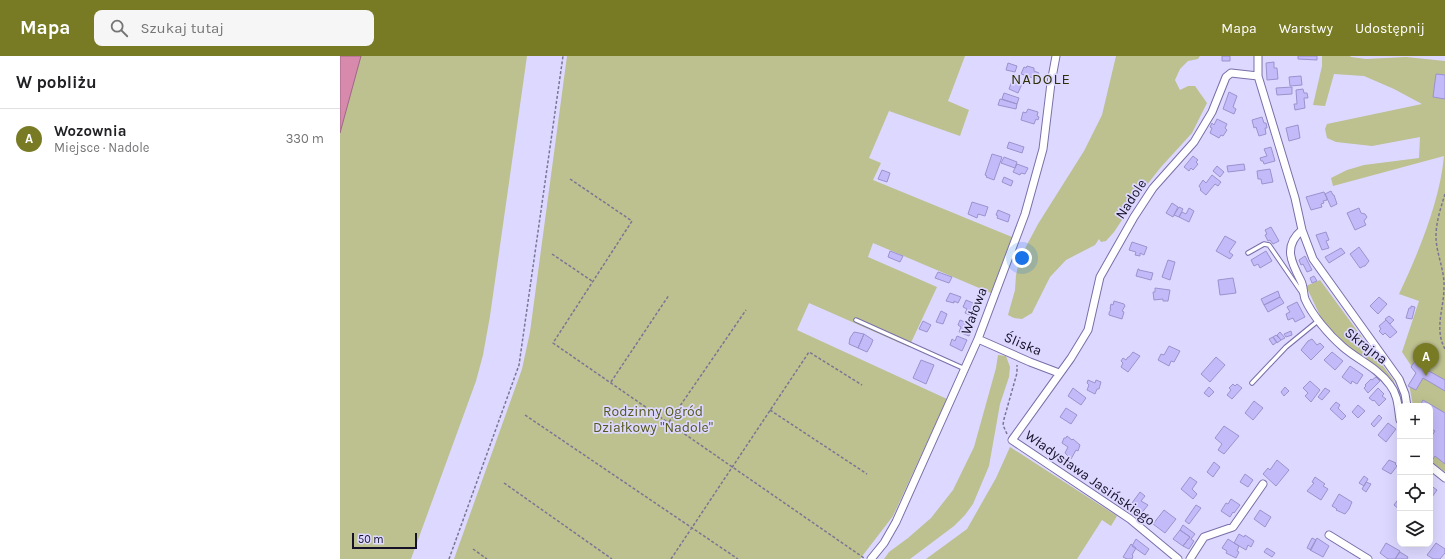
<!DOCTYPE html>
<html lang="pl">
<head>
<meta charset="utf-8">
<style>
	:root { --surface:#fff; --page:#f6f6f6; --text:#202124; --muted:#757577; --line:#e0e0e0; --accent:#787b24 }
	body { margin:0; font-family:Karla,sans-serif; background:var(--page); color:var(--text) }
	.controls { position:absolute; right:12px; bottom:12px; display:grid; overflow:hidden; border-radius:8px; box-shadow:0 4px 16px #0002 }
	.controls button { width:36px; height:36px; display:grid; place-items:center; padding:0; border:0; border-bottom:1px solid var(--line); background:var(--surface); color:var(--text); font:20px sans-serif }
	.scale { position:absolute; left:12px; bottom:10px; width:65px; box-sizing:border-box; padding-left:4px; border:2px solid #161128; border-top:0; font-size:11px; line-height:14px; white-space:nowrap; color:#161128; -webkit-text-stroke:3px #ddd8ff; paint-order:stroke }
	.you { position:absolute; left:682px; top:202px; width:14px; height:14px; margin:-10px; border:3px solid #fff; border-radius:50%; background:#1a73e8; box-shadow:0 0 0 6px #1a73e833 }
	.badge { display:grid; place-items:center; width:26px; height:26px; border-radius:50%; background:var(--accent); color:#fff; font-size:13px; font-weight:700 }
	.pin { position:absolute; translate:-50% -33px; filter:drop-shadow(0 1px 2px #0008) }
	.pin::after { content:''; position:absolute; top:21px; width:14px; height:12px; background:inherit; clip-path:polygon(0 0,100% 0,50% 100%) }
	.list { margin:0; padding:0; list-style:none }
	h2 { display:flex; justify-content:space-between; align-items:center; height:52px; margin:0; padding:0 16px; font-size:17px }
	h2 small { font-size:13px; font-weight:400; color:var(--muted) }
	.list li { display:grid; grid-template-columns:26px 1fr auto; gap:12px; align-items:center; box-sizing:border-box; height:60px; padding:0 16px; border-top:1px solid var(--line) }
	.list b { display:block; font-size:15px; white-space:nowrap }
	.list p { margin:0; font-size:13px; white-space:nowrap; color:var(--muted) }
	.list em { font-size:13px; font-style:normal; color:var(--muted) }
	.icon { flex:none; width:22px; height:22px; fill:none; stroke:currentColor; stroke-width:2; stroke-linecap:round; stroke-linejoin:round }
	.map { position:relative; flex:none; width:1105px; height:503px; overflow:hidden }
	header { display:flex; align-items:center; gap:24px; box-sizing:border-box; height:56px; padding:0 20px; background:var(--accent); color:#fff }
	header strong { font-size:19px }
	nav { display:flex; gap:22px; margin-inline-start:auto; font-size:14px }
	.search { width:280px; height:36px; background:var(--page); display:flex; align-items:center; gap:10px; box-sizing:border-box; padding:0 14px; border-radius:8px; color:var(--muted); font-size:15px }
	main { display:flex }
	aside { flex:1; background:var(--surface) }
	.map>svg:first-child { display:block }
	.green { fill:#bdc08f }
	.water { fill:#d88aad; stroke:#9e6685 }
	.building { fill:#c3baf9; stroke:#9b92ce }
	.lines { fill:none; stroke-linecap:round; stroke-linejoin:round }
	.lane-casing { stroke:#796fa9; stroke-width:5.5 }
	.street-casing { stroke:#796fa9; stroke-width:9 }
	.path { stroke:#7a7594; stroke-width:1.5; stroke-dasharray:3 2; stroke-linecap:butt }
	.lane { stroke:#fff; stroke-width:3.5 }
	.street { stroke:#fff; stroke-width:7 }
	.labels { text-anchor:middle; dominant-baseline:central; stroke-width:3.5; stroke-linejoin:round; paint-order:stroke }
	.street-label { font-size:14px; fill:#161128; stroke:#ddd8ff }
	.park-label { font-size:14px; fill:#56581c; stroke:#ddd8ff }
	.neighbourhood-label { font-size:15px; letter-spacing:1px; fill:#2f3006; stroke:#ddd8ff }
</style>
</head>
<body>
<header>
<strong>Mapa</strong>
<div class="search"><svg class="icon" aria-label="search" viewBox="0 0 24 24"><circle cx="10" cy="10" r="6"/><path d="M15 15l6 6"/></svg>Szukaj tutaj</div>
<nav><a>Mapa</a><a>Warstwy</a><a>Udostępnij</a></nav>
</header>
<main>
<aside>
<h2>W pobliżu<small></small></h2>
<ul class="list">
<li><span class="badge">A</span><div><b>Wozownia</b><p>Miejsce · Nadole</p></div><em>330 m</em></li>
</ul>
</aside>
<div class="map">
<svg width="1105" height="503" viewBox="0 0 1105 503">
	<rect width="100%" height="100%" fill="#ddd8ff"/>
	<path class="green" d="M21,0H187L150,260L143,299L136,325L71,503H0V77Z
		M227,0H625L608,45L629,54L620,80L549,55L529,102L541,107L533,124L672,181L651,237L533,187L528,201L597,231L569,291L469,247L457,274L607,343L553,460L520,503H114L182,313L190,276Z
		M776,0H860L858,3L848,5L840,13L835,24L840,34L848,30H855L867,47L852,77L821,111L798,140L774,176L766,185L761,186L759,183L755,189L726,204L710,221L692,257L682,263L674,262L668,259L675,234L676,219L680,202L698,168L744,95L762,59Z
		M982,0H1010L1011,1L1026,3L1066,1L1105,5V416L1090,405V350H1073L1069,328L1076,317L1062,296L1079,245L1059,238C1078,198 1100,145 1104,100L993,130L991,122L1007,114L1024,109L1079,102L1080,81L1032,90L996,86L987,82L985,73L987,68L1082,48L1054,33L1024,20L994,18L985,50L973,49L982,10Z
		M980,224L1054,325L1055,329L1048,321L1010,293L985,270L966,230Z
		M658,299L666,300L670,311L669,321L660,348L649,410L633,448L625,459L614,470L570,503H544L549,496L568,482L591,462L613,434L634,391L656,312Z
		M670,391L777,460L771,470L762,464L737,503H586L627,473L656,422Z"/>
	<path class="water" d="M0,0H21L0,77Z"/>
	<path class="building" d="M882,0H890V5H882Z
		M958,0H977V4L958,3Z
		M934,6V12H937L938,23L927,24L926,7Z
		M668,7L677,10L675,16L666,14Z
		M687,10L694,12V15L699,17L696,23L681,18L684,11L686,12Z
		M1096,18L1105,19V43L1093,41Z
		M961,20L962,29L950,30L949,21Z
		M672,25L682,28L678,37L669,33Z
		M952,31V38L937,39L936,32Z
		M963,33L964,37H967L968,42H964L965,52L955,54L954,48H957L956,34Z
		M889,36L897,40L893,51L896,53L894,58L883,53Z
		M664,37L679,42L677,48L662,43Z
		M660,43L677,48L676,53L658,49Z
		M688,53L698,56L697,60L699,61L698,64L696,63L694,68L681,64L683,56L686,57Z
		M922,61L924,67H926L927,72H925L926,78L919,80L916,71L914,72L912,64Z
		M877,63L887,68L885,72L887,74L883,80L881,79L879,82L870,77L872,72L870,71L872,67L874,69Z
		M958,69L960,82L949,85L946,72Z
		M669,86L684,91L682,97L667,92Z
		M931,91L935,105L924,108L923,105H921L920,102L927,100L924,93Z
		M652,98L662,101L654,124L646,121L647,120L645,119Z
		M853,100L858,104L856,106L858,108L853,114L851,112L849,115L844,111Z
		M664,101L677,106L675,112L661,107Z
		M677,108L688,112L685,118L681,117L680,119L673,116Z
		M904,108L905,114L888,116L887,110Z
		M877,110L884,116L880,121L873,115Z
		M930,113L933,126L922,128L921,123H918L917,115Z
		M542,114L550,117L547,126L538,123Z
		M872,119L881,126L878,130L875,128L866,139L860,134L861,133L859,130L863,124L866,127Z
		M664,121L673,125L671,130L662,126Z
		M991,135L993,139H994L997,148L991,151L985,138Z
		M984,136L987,142V144L983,145L984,147L981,148L982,151L971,154L966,141Z
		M632,146L648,151L645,160L638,158L637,162L628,158Z
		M832,147L838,151L833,161L826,157Z
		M839,151L843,153L839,161L834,159Z
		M849,152L854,155L849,166L839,161L842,156L846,158Z
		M1019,152L1021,157L1025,158L1027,161L1024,165L1026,169L1015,174L1007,157Z
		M658,154L670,159L668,166L657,162L658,160L656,159Z
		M931,171L939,185L933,188L930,184L928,185L925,179L927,178L925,174Z
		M986,176L989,184L986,185L989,192L982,194L976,179Z
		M885,180L896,186L889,196L893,199L890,203L876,195Z
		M792,186L807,191L804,199L800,197V200L795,199L796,196L789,194Z
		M1019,191L1029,205L1025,210H1024L1020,212L1010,198Z
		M1001,192L1005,197L989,207L985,201Z
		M550,195L563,200L560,206L548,201Z
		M926,195L932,205L920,212L918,208L914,210L911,204Z
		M965,200L972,214L967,216L963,208L961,209L959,204Z
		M828,204L835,206L830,224L822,221Z
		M798,213H799V214L813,217L811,224L796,220Z
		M598,216L612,221L609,227L595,222Z
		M974,220L977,225L972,227L970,222Z
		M893,222L896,237L880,239L878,224Z
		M815,232L830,234L828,245H823V243L814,244L813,236H815Z
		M938,235L940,241L924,249L921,243Z
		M610,237L621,241L618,247L614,245V247L606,245Z
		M940,241L944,247L928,256L924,249Z
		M1039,241L1047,248L1038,258L1030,250Z
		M626,244L640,250L635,261L625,257L627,253L623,251Z
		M774,245L784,248L785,250L782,255L784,256L782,263L769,259V257L771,253H770L771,248L773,249Z
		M957,246L965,261L955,266L953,262L948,264L946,258L950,256L947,251Z
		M1071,250L1075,251L1072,263L1066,262L1069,252H1071Z
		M601,255L607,258L603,268L596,266Z
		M1049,260L1054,264L1050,268L1045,263Z
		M620,264L634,270L629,280L619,276L621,271L618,269Z
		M1046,264L1057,276L1050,282L1045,277L1043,279L1039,275L1041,273L1039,270Z
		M583,265L591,269L587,276L579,273Z
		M951,275L952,279L946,281L944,278Z
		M514,276L524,278L518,292L509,288L510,282Z
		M940,276L945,282L941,284L937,279Z
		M524,278L533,284L531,289L527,296L518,292Z
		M936,279L941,284L937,287L933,281Z
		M617,280L627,284L622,295L610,289L612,283L615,285Z
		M933,281L937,286L933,289L929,283Z
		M972,283L977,289L980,287L984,291L971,304L961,294L968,285Z
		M829,290L840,295L834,306L831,305L829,310L818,304L821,298L824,299Z
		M793,296L800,300L788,316L781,311L783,307L781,305L783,302L786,304L788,301H789Z
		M992,296L1003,305L995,314L984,304Z
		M876,301L885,309L870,326L861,318Z
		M581,304L594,309L586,328L573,322Z
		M1075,305L1081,309L1080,310L1105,324V335L1083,322L1076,334L1068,330L1076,317L1071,311Z
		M1010,310L1023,319L1017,328L1012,325L1011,328L1002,321Z
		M1036,321L1040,325L1028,337L1024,332L1026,330L1025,329L1031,323L1032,324Z
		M748,324L755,327L756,324L761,326L759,333H757L755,338L747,334L749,329L747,327Z
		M970,325L980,334L971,346L965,340L968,337L963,332Z
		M893,328L895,330L897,328L902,332L892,343L887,339L891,334L889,332Z
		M869,331L874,336L869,341L864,337Z
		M945,331L949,335L944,340L941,336Z
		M733,332L746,342L741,349L728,340Z
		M985,332L990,335L982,344L978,341Z
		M1038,332L1044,338L1042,340L1046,343L1039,350L1034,344L1033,345L1029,342Z
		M1083,344L1105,357V408L1095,400L1093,403L1090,400V383L1095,375L1090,372V350H1080Z
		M914,345L923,352L913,364L905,357Z
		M996,346L1000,349L998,352L1006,360L1002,364L990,353Z
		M1018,349L1025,355L1018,362L1012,356Z
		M726,352L737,359L731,368L720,361Z
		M1039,359L1042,362L1034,371L1031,368Z
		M1048,367L1056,373L1046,386L1038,379Z
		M884,370L899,380L884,398L878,394L882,388L875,382Z
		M727,380L732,384L733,383L740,389L738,395L736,394L731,403L725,397L728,391L722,387L724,382H726Z
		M937,404L949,414L936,430L923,418L928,412L930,414Z
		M1049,404L1056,407L1055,408L1057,410L1051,418L1042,413Z
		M874,406L880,411L873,421L867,416Z
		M905,418L913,424L908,431L900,426Z
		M1024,420L1028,423L1024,430L1019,427Z
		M850,421L857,426L852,433L857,438L853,443L841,433Z
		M975,421L985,428L983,430L988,433L981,444L967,435L974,427L972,426Z
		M1026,426L1031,428L1026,436L1022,433Z
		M1090,429L1097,434L1092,441L1090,439Z
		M800,436L805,440L801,445L808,449L800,459L789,451Z
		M999,438L1012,446L1009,453L1005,458L996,454L997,453L992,450Z
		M1060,441V454L1054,449Z
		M891,443L900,449L894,457L893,456L890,461L881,455L886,447L888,448Z
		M856,449L861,452L849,468L845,465Z
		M824,454L836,463L825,477L813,468Z
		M920,454L931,461L925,471L914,463Z
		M843,469L855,478L851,483L854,485L849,493L843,490L850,481L840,474Z
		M840,474L850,481L843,490L833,483Z
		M899,478L904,481L905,479L914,485L911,491L908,489L906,494L894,487Z
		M972,482L976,484L971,494L967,492Z
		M977,482L989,490L983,501L970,494Z
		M796,483L809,493L805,499L792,490Z
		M888,483L899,490L897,495L899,496L896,502L886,497L887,495L882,492Z
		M1046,487L1060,495L1055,503H1048L1040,497Z
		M1096,487L1105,493V497L1100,503H1093L1087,499Z
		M791,488L796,492L792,499L793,500L792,503H787L783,501Z
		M927,492L935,497L932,501L924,496Z
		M1060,496L1068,501L1067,503H1055Z"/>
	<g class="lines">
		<g class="lane-casing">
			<path id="lane" d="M908,197L924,188L929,189L962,237
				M516,264L625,313
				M912,327L946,291L979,264"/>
		</g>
		<g class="street-casing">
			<path id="street" d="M918,0V20L955,142L962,174L973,203L1059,323L1065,338L1067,350
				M962,174C943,190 951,206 961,225C964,231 963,237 965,243C972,259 989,279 1003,291C1018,304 1038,312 1050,329C1058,339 1058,351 1060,364
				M638,283L690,306L719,317
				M1090,410L1105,422
				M989,479L1028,503
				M531,503L544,487L556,466L638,283L685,158L703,93L711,27L716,0
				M838,503L790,463L672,384L731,302L748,274L760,221L794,161L813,132L854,86L872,56L886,21L891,17L918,20
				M850,503L864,481L893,471L923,428"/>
		</g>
		<path class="path" d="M230,123L292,165L213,287L524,502
			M1105,138C1101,151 1096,166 1096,180C1096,198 1105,214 1104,232C1104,252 1094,273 1105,293
			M212,198L252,225
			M271,326L329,239
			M430,354L527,418
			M185,359L398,503
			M329,366L406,254
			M667,378L663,369L664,363L677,317V309
			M164,427L272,503
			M133,493L147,503
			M109,503L179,309L223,0
			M331,503L469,296L522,329"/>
		<use href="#lane" class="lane"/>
		<use href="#street" class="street"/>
	</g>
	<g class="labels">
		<g class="street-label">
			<text transform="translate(791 143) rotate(-57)">Nadole</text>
			<text transform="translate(634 255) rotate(-69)">Wałowa</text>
			<text transform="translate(683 288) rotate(23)">Śliska</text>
			<text transform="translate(1026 290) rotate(38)">Skrajna</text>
			<text transform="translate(750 422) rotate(35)">Władysława Jasińskiego</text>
		</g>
		<g class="park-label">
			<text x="313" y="355">Rodzinny Ogród<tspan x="313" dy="16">Działkowy "Nadole"</tspan></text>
		</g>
		<g class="neighbourhood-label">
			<text x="701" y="23">NADOLE</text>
		</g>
	</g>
</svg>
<div class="controls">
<button>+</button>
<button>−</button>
<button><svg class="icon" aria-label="locate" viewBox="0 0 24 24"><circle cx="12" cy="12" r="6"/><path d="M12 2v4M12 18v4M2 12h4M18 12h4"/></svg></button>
<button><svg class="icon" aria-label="layers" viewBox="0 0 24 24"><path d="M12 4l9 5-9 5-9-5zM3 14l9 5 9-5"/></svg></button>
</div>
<div class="scale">50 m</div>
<div class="you"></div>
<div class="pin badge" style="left:1086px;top:320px">A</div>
</div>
</main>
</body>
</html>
